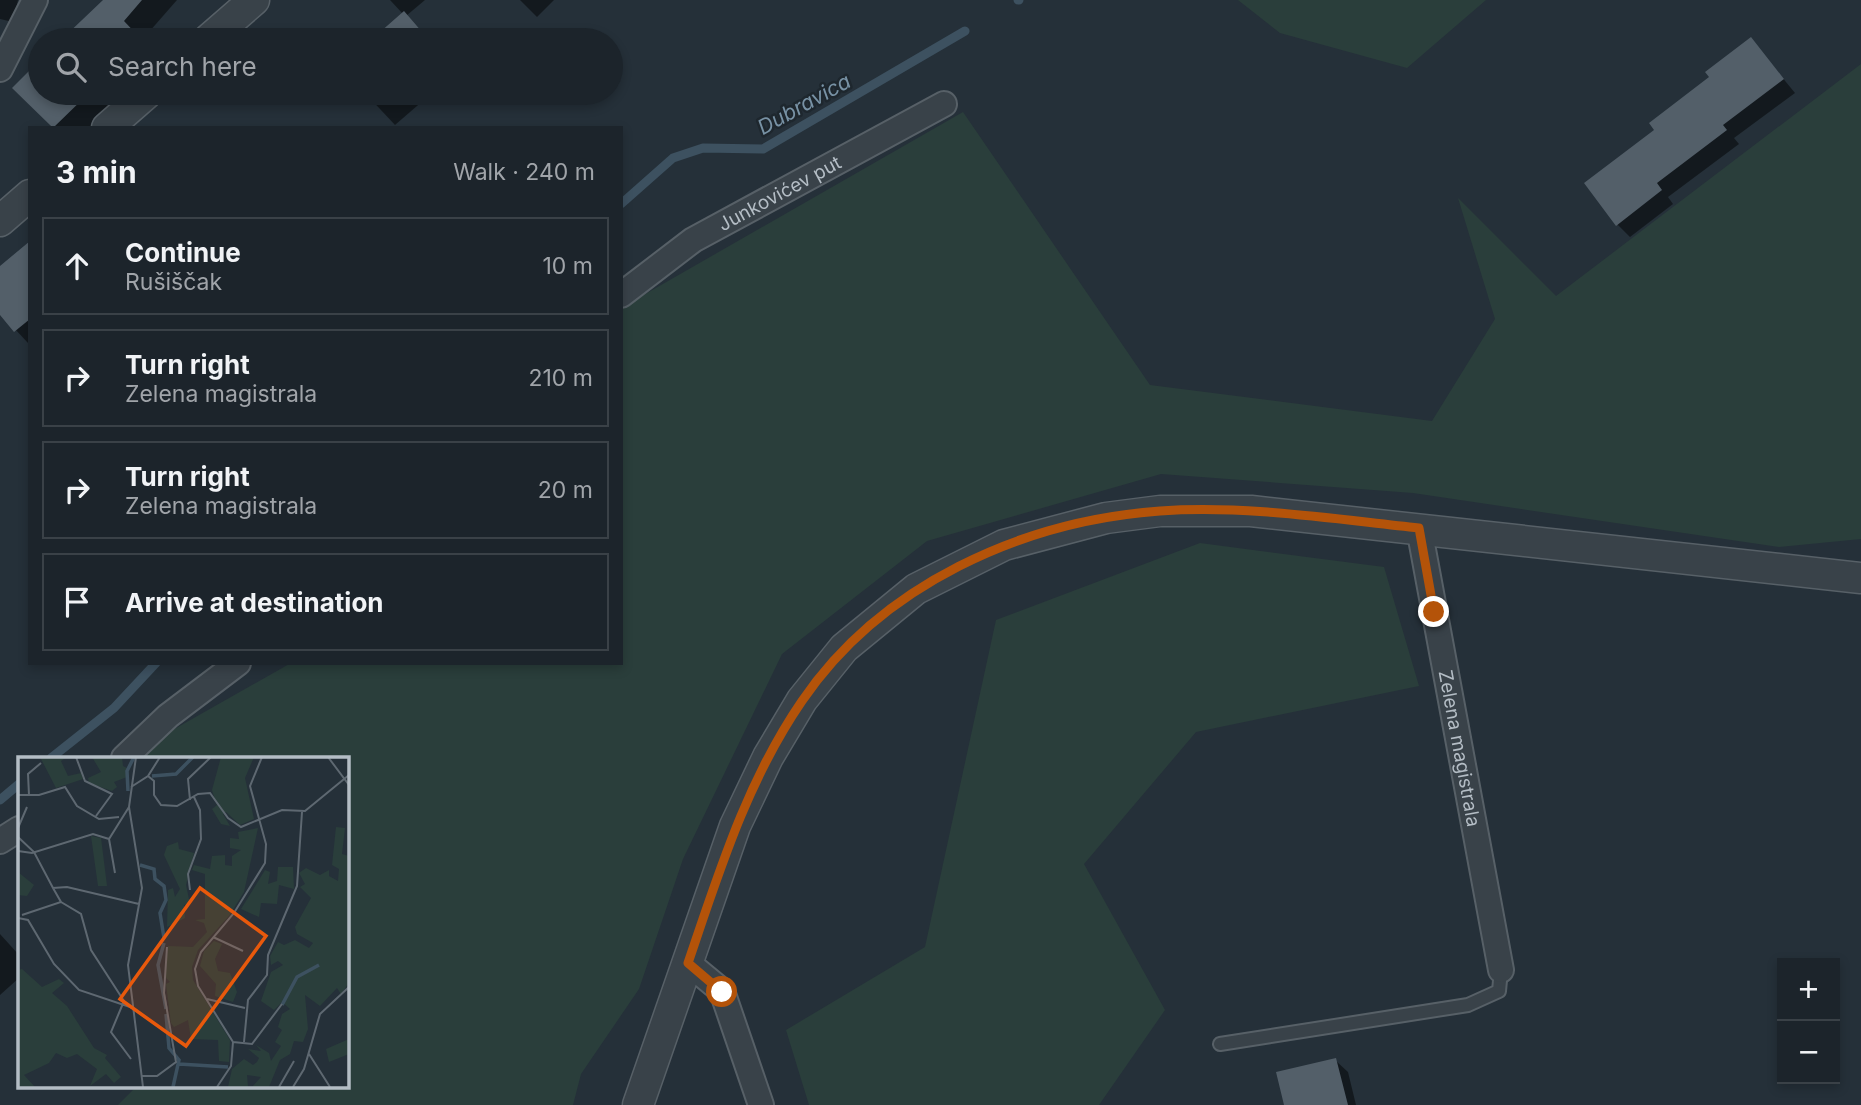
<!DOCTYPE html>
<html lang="en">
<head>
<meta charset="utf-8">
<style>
	:root { --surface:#1c242b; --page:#293037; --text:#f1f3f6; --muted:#a0a4a9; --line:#3a4147 }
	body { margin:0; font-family:Inter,sans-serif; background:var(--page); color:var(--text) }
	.controls { position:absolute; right:21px; bottom:21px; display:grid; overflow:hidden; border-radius:0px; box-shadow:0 4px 10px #0003 }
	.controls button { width:63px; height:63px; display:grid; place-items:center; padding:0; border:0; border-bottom:2px solid var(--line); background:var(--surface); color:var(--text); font:35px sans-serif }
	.stop { position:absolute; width:21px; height:21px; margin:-16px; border:5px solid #b45309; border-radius:50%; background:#fff }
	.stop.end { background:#b45309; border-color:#fff; box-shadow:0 2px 7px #0008 }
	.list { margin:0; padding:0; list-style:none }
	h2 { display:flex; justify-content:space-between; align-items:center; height:91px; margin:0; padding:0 28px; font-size:30px }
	h2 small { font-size:23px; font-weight:400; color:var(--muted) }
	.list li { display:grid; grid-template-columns:46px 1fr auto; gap:21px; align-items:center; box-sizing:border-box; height:98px; margin:0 14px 14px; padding:0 14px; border:2px solid var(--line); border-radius:0px }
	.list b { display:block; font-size:26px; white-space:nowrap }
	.list p { margin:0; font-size:23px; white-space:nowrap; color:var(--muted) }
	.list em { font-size:23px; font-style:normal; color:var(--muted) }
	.icon { flex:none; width:38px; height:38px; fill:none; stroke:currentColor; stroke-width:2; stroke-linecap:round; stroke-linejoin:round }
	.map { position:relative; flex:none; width:1861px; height:1105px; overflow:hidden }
	.search { position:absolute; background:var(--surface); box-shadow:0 4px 10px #0003; left:28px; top:28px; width:595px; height:77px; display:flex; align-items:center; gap:18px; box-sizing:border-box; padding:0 24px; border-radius:38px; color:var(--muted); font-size:26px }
	.panel { position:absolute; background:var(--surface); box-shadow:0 4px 10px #0003; left:28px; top:126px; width:595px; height:539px; border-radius:0px }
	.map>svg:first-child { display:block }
	.green { fill:#2a3e3b }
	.shadow { fill:#0007 }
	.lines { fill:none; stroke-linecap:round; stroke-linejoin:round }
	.stream { stroke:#3d5160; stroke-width:9 }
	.building { fill:#535f69 }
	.service-casing { stroke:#576067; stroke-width:16 }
	.minor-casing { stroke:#576067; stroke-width:28 }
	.tertiary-casing { stroke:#576067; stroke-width:33 }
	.service { stroke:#394249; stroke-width:12 }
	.minor { stroke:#394249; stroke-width:24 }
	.tertiary { stroke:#394249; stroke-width:30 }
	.route { stroke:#b45309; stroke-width:9 }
	.labels { text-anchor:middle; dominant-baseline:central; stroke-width:5; stroke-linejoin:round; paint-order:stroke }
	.street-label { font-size:19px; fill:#b4bdc5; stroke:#1e272e }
	.water-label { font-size:21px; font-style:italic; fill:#7892a5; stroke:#1e272e }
	.inset-river { fill:none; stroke:#3d5160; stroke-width:3.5 }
	.inset-road { fill:none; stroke:#5e6871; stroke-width:2 }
	.view { fill:#e8590c; fill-opacity:0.15; stroke:#e8590c; stroke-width:3.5 }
	.inset-edge { fill:none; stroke:#b4bdc5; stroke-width:3.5 }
</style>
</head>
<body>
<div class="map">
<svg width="1861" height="1105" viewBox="0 0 1861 1105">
	<rect width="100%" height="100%" fill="#253039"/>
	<path class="green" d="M1238,0H1486L1407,68L1280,33Z
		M1861,64V539L1779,547L1413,493L1161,474L927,541L782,654L683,859L639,989L581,1074L573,1105H118L137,1086H346V758H132L134,752L291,663H621V308L963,112L1150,385L1432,421L1495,319L1458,198L1556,296Z
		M1200,543L1384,567L1419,686L1196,732L1084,864L1165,1010L1099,1105H809L786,1030L925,947L996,620Z"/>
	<path class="shadow" d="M0,0H18L13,22L0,19Z
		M106,0H177L142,40H64Z
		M390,0H425L406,16L429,40H373L403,14Z
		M520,0H554L537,17Z
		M1751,39L1795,93L1734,138L1739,144L1668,197L1673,204L1630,237L1617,224L1712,78Z
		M40,63V93H128L91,128H53L14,88Z
		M365,93H432L395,125Z
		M30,243V342L28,343L0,313V269Z
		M0,934L19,955V978L0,995Z
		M1335,1060L1348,1072L1356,1105H1286Z"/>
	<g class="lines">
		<path class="stream" d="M1018,0H1019
			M621,204L673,158L703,148L763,149L965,31
			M51,758L114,708L156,663
			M0,800L19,784"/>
	</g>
	<path class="building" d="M103,0H142L124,21L142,40H61Z
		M404,11L429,40H371Z
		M1751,37L1784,79L1723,125L1727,130L1657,183L1662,190L1616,226L1584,183L1654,130L1649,123L1709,77L1705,72Z
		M40,60V93H89L53,128L12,88Z
		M30,241V319L14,332L0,315V266Z
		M1336,1058L1348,1105H1284L1276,1072Z"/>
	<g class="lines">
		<g class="service-casing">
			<path id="service" d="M1220,1044L1468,1005L1499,991L1501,970"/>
		</g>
		<g class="minor-casing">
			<g id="minor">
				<path d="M0,69L35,0"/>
				<path id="s1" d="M621,295L693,240L944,104"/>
				<path id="s2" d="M1419,528L1501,970"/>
				<path d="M124,758L168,716L238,663"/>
				<path d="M0,841L19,829"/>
				<path d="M688,963L722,991L761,1105"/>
			</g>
		</g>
		<g class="tertiary-casing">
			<path id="tertiary" d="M208,40L254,0
				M107,128L147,93
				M0,221L30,195
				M638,1105L735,826L768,757L802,700L844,648L916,589L1004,545L1106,518L1160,511H1251L1861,578"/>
		</g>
		<use href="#service" class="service"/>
		<use href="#minor" class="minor"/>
		<use href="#tertiary" class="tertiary"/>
	</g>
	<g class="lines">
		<path class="route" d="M722,992L688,963C719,872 747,781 802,701C881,585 1022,521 1160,511C1246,505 1333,519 1419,528L1434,612"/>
	</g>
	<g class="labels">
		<g class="street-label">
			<text stroke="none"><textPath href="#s1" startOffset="189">Junkovićev put</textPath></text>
			<text stroke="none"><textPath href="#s2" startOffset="224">Zelena magistrala</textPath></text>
		</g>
		<g class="water-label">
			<text transform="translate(804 104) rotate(-29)">Dubravica</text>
		</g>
	</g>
	<g transform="translate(18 757)">
		<rect width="331" height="331" fill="#253039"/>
		<path d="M22,0H49L43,4L50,19L63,16L65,22L38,31ZM74,0H104L105,9L111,12L109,20L96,25L99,30L94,34L71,26L70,21L83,15ZM203,0H236L227,21L236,62L222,68L208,55L205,57L212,69L203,67L194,52L199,48L194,33ZM318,70L327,71L324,97L331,99V226L323,237L319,231L302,249L287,238L290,272L285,285L276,284L272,297L262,303L251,330H234L243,320L229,318L230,330H210L214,312L226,302L235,308L239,305L241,301L230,292L243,294L238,288L251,296L253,304L263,289L257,285L264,273L260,270L264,257L272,252L264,245L256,253L243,244L253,215L265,208L260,204L253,208L252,199L260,185L266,188L277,183L291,191L295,186L279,177L277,170L293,141L282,130L287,127L281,116L288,111L302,118L311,113V119L320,124L321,112L314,108ZM240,71L226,135L211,159L180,193L174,210L175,223L212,283L211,305L201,304L200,283L173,282L170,263L156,270L153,266L148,227L152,225L147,220L150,189L175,190L189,175L186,166L177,163L187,162V117L174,113L176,108L192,112L194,99L207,98V108L214,109V99L223,93L212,91V81L221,82L220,75ZM73,79L83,81L89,129H80ZM160,85L161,92L176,96L168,128L172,147L166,148L167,161L149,170L150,133L155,131L157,140L162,132L146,98L149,89ZM260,110H275L276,132L261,128L259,147L243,146L241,160L223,152L247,113L252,115L250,127L259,124ZM0,115L16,128L9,139L0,138ZM196,184L204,187L197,202L200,214L212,216L219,235L215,245L197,239L198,227L182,209L186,194ZM4,212L24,230L41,222L46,226L34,236L49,249L76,291L89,298L87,301L103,320L96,326L88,317L72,329L79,312L59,297L49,301L38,296L31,306L6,318L17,330H0V213ZM331,282V297L311,305L308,292Z" fill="#2a3e3b"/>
		<path class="inset-river" d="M134,19L158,17L175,0M110,34L109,14L116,0M122,108L136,112L137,122L146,129L148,143L142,156L146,181M146,186L140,208L148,252M264,248L279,220L301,208M148,257L151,291L161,303L155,330M161,307L210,310"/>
		<path class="inset-road" d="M58,0L67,24L94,37L78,59M118,0L111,50L124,131L110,208L125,330M310,0L331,28M130,19L136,24V38L143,48L159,49L180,37L192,36L210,61L223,70L264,53L287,54L331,18M113,30L130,19L142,0M0,38H21L47,30L59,49L81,62L101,60M11,38L10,17L23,6M172,43L170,22L193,0M0,71L9,50M0,80L16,95L35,131L49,130L121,147M91,82L97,116M0,94L14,96L75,77L91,82L111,50M172,133L170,117L183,82L182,53L176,40M43,145L63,157L73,193L106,244L93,275L113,302M4,158L43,145L35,131M0,161L10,163L36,207L61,233L115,251M195,180L225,194M189,242L227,251M215,285L234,287L264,247M226,285L230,243L249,218L250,198L279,129L284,55M291,297L312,330M124,319H139L158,305L146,236L149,190M199,330L213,309L215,285L180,229L177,212L183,195L216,156L247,106L248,87L232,29L244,0M261,330L276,304M275,330L286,312L302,257L331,230"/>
		<path class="view" d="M182,131L248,179L168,289L102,242Z"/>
		<rect width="331" height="331" class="inset-edge"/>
	</g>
</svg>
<div class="controls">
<button>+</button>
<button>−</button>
</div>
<div class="stop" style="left:722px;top:992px"></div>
<div class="stop end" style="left:1434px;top:612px"></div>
<div class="search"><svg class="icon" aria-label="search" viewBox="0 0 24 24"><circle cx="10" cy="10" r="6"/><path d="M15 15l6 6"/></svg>Search here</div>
<section class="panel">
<h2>3 min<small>Walk · 240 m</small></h2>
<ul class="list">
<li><svg class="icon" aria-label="ahead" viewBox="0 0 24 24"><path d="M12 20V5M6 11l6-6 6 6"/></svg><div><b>Continue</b><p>Rušiščak</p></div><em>10 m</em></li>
<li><svg class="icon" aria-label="right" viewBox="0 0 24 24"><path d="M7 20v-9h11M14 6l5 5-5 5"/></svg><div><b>Turn right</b><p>Zelena magistrala</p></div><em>210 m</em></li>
<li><svg class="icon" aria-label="right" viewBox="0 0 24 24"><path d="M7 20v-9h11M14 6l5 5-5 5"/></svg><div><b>Turn right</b><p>Zelena magistrala</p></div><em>20 m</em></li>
<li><svg class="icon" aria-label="arrive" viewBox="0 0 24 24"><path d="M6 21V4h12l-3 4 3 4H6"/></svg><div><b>Arrive at destination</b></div></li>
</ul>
</section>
</div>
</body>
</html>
